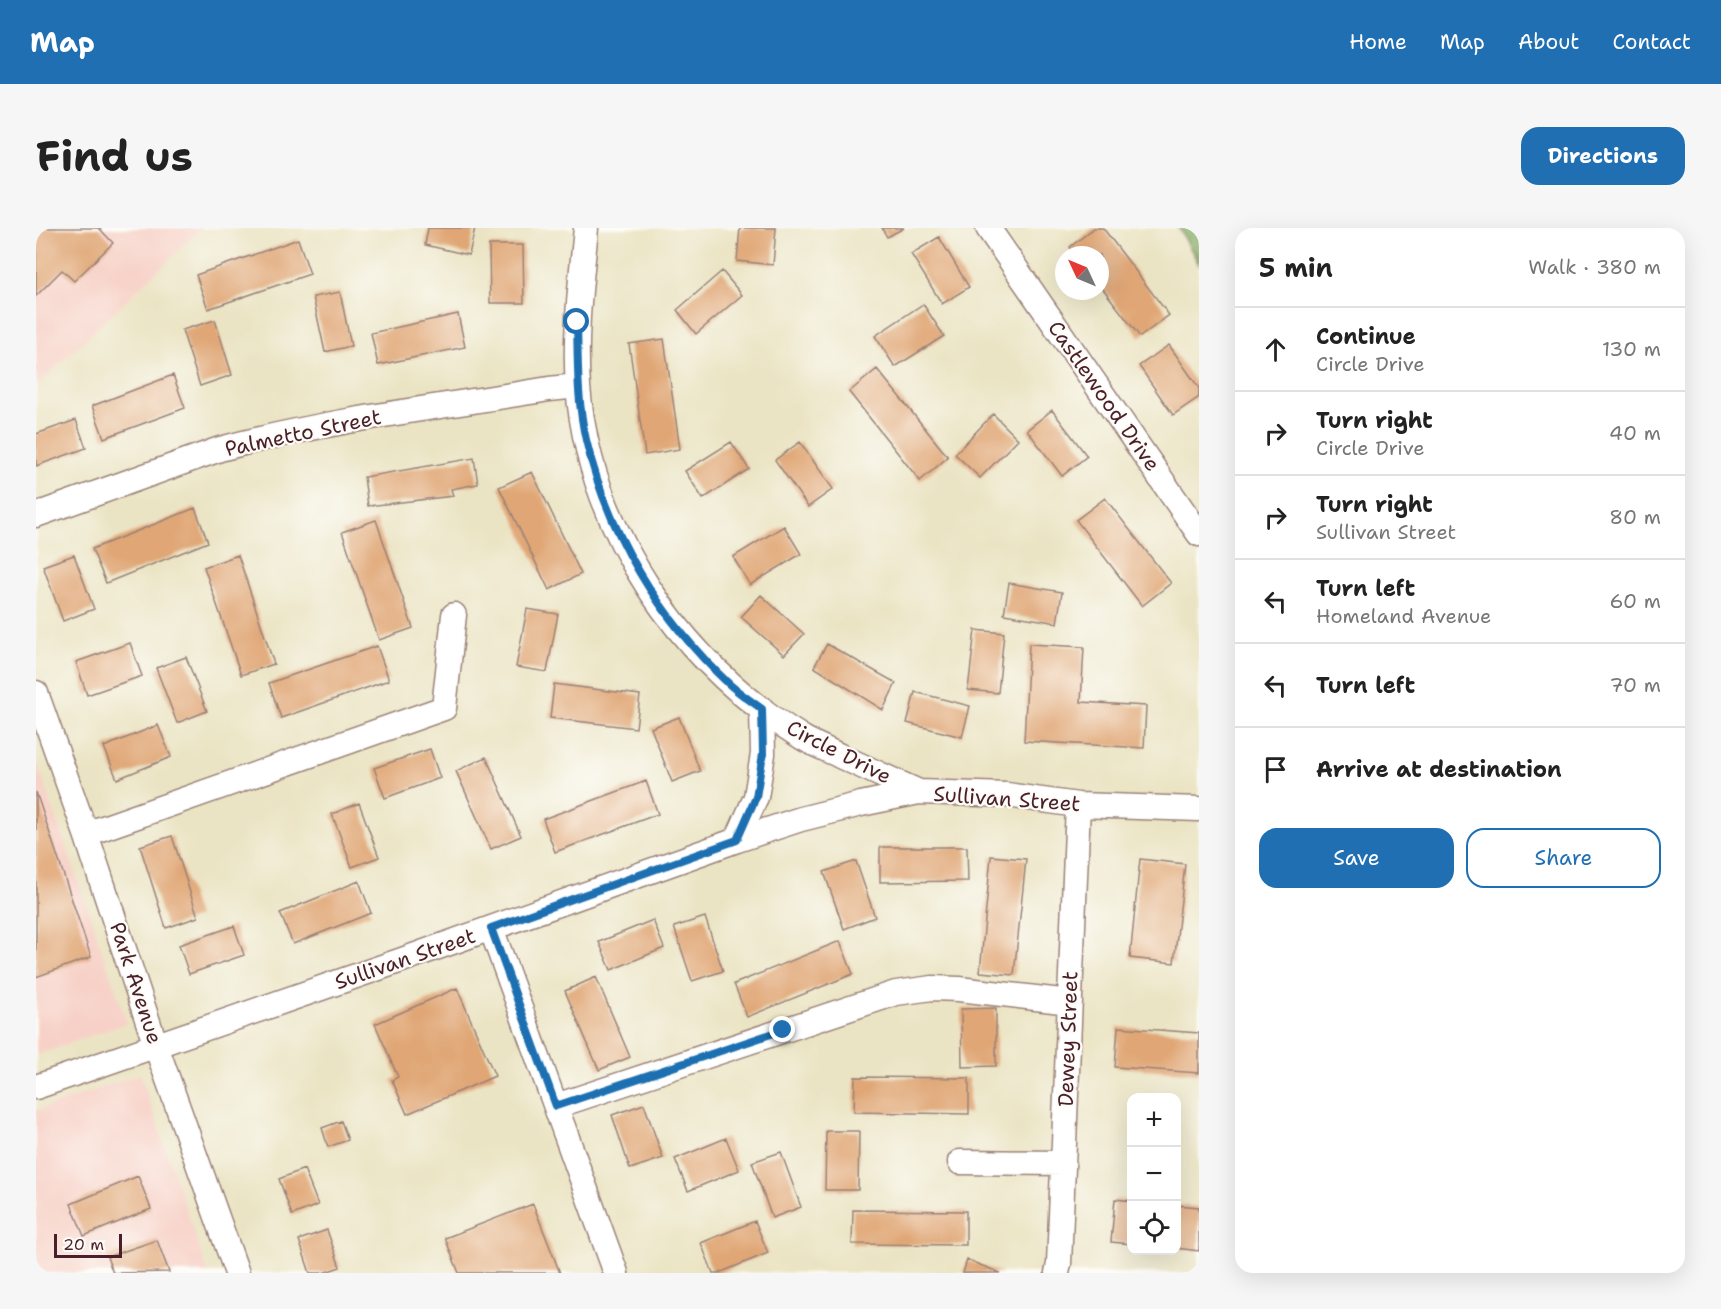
<!DOCTYPE html>
<html lang="en">
<head>
<meta charset="utf-8">
<style>
	:root { --surface:#fff; --page:#f6f6f6; --text:#222; --muted:#767676; --line:#e0e0e0; --accent:#1f6fb2 }
	body { margin:0; font-family:"Shantell Sans",sans-serif; background:var(--page); color:var(--text) }
	.controls { position:absolute; right:18px; bottom:18px; display:grid; overflow:hidden; border-radius:12px; box-shadow:0 6px 24px #0002 }
	.controls button { width:54px; height:54px; display:grid; place-items:center; padding:0; border:0; border-bottom:2px solid var(--line); background:var(--surface); color:var(--text); font:30px sans-serif }
	.compass { position:absolute; left:1019px; top:18px; width:54px; height:54px; border-radius:50%; background:var(--surface); box-shadow:0 6px 24px #0002; rotate:314deg }
	.scale { position:absolute; left:18px; bottom:15px; width:68px; box-sizing:border-box; padding-left:6px; border:3px solid #4a1f2b; border-top:0; font-size:16px; line-height:21px; white-space:nowrap; color:#4a1f2b; -webkit-text-stroke:4px #fdfcf7; paint-order:stroke }
	.stop { position:absolute; width:18px; height:18px; margin:-14px; border:4px solid #1f6fb2; border-radius:50%; background:#fff }
	.stop.end { background:#1f6fb2; border-color:#fff; box-shadow:0 2px 6px #0008 }
	.list { margin:0; padding:0; list-style:none }
	h2 { display:flex; justify-content:space-between; align-items:center; height:78px; margin:0; padding:0 24px; font-size:26px }
	h2 small { font-size:20px; font-weight:400; color:var(--muted) }
	.list li { display:grid; grid-template-columns:39px 1fr auto; gap:18px; align-items:center; box-sizing:border-box; height:84px; padding:0 24px; border-top:2px solid var(--line) }
	.list b { display:block; font-size:22px; white-space:nowrap }
	.list p { margin:0; font-size:20px; white-space:nowrap; color:var(--muted) }
	.list em { font-size:20px; font-style:normal; color:var(--muted) }
	.actions { display:flex; gap:12px; padding:18px 24px }
	.actions a { flex:1; padding:14px 0; border:2px solid var(--accent); border-radius:18px; text-align:center; font-size:21px; color:var(--accent) }
	.actions .main { background:var(--accent); color:#fff }
	.icon { flex:none; width:33px; height:33px; fill:none; stroke:currentColor; stroke-width:2; stroke-linecap:round; stroke-linejoin:round }
	.map { position:relative; flex:none; width:1163px; height:1045px; overflow:hidden; border-radius:18px }
	header { display:flex; align-items:center; gap:36px; box-sizing:border-box; height:84px; padding:0 30px; background:var(--accent); color:#fff }
	header strong { font-size:28px }
	nav { display:flex; gap:33px; margin-inline-start:auto; font-size:21px }
	.intro { display:flex; align-items:center; justify-content:space-between; box-sizing:border-box; height:144px; padding:0 36px }
	h1 { margin:0; font-size:42px }
	.button { padding:15px 27px; border-radius:18px; background:var(--accent); color:#fff; font-size:21px; font-weight:700 }
	main { display:flex; gap:36px; padding:0 36px }
	aside { flex:1; background:var(--surface); border-radius:18px; box-shadow:0 6px 24px #0002 }
	.map>svg:first-child { display:block }
	.built { fill:#f7d1c7 }
	.forest { fill:#84ab62; stroke:#676546; stroke-width:1.5 }
	.building { fill:#e0a675 }
	.lines { fill:none; stroke-linecap:round; stroke-linejoin:round }
	.minor-casing { stroke:#9a8278; stroke-width:27 }
	.minor { stroke:#fff; stroke-width:24 }
	.route { stroke:#1f6fb2; stroke-width:8 }
	.labels { text-anchor:middle; dominant-baseline:central; stroke-width:4.5; stroke-linejoin:round; paint-order:stroke }
	.street-label { font-size:21px; fill:#4a1f2b; stroke:#fdfcf7 }
</style>
</head>
<body>
<header>
<strong>Map</strong>
<nav><a>Home</a><a>Map</a><a>About</a><a>Contact</a></nav>
</header>
<div class="intro"><h1>Find us</h1><a class="button">Directions</a></div>
<main>
<div class="map">
<svg width="1163" height="1045" viewBox="0 0 1163 1045">
	<rect width="100%" height="100%" fill="#fdfcf7"/>
	<filter id="ink" filterUnits="userSpaceOnUse"><feTurbulence type="fractalNoise" baseFrequency=".0167" numOctaves="2"/><feDisplacementMap in="SourceGraphic" scale="12" xChannelSelector="R" yChannelSelector="G"/><feConvolveMatrix kernelMatrix="1 2 1 2 8 2 1 2 1" color-interpolation-filters="sRGB"/></filter>
	<filter id="wash" filterUnits="userSpaceOnUse"><feTurbulence type="fractalNoise" baseFrequency=".008" numOctaves="4" result="noise"/><feDisplacementMap in="SourceGraphic" scale="24" xChannelSelector="R" yChannelSelector="G"/><feGaussianBlur stdDeviation="1.35" result="paint"/><feColorMatrix in="noise" values="0 0 0 0 0 0 0 0 0 0 0 0 0 0 0 0 0 1.4 0 .05"/><feComposite in="paint" operator="in"/></filter>
	<g filter="url(#wash)">
		<rect width="100%" height="100%" fill="#ebe4c4"/>
		<path class="built" d="M0,0H166L0,158Z
			M0,531L91,795L0,827Z
			M104,846L172,1045H0V883Z"/>
		<path class="forest" d="M1143,0H1163V36Z"/>
		<g id="blocks">
			<path class="building" d="M0,0H63L77,15L38,53L26,42L0,68Z
				M392,0H439L433,27L389,17Z
				M704,0H740L737,37L701,33Z
				M846,0H868L851,9Z
				M1058,0H1067L1133,87L1104,109L1064,57V27H1041L1034,19Z
				M903,9L933,59L906,76L875,26Z
				M262,11L274,46L172,81L160,47Z
				M453,17H487L488,75H454Z
				M686,43L706,67L660,106L641,82Z
				M304,64L315,118L289,124L277,69Z
				M887,76L908,108L859,139L839,108Z
				M422,86L429,119L342,137L335,105Z
				M179,92L196,147L164,158L146,102Z
				M628,111L644,221L609,227L593,116Z
				M1133,117L1163,160V169L1137,187L1103,138Z
				M841,141L912,229L884,253L813,164Z
				M137,147L149,180L68,210L56,178Z
				M1016,182L1051,228L1026,248L991,202Z
				M957,186L982,211L944,250L919,226Z
				M40,192L50,220L0,238V206Z
				M695,214L713,241L667,271L649,243Z
				M764,214L797,261L772,279L739,232Z
				M438,230L442,256L415,261L417,268L332,278L328,249Z
				M496,244L545,346L513,362L463,259Z
				M1069,270L1135,355L1106,378L1040,292Z
				M159,280L172,314L70,355L56,321Z
				M340,292L377,400L343,412L306,304Z
				M748,298L765,326L714,357L697,329Z
				M38,327L58,381L27,393L7,338Z
				M202,327L238,436L205,447L168,339Z
				M973,355L1026,364L1021,395L968,386Z
				M725,367L768,406L748,427L705,389Z
				M491,381L522,386L511,444L480,439Z
				M939,402L968,405L962,465L932,462Z
				M94,415L106,448L51,467L40,434Z
				M791,416L860,455L847,482L778,439Z
				M993,416L1048,419L1045,474L1110,478L1108,520L988,513Z
				M341,418L353,452L245,490L233,455Z
				M150,429L171,483L141,495L120,440Z
				M518,456L604,467L600,500L514,490Z
				M879,464L934,478L926,509L871,495Z
				M643,489L664,543L636,554L615,500Z
				M122,497L135,529L81,551L68,519Z
				M394,521L404,550L349,570L338,540Z
				M450,529L485,608L455,621L420,543Z
				M610,553L622,586L519,624L507,591Z
				M0,564L55,729L0,749Z
				M323,575L343,629L316,639L296,586Z
				M136,608L162,689L130,700L104,618Z
				M844,619H931L932,653L844,654Z
				M955,628L990,631L978,747L944,744Z
				M1104,631L1149,636L1138,735L1094,730Z
				M820,633L839,689L808,701L788,644Z
				M323,653L335,685L257,716L244,685Z
				M669,689L687,743L656,753L638,699Z
				M617,692L628,720L575,742L563,714Z
				M198,698L208,727L153,746L143,717Z
				M804,713L817,746L711,789L698,756Z
				M560,749L594,829L563,842L529,763Z
				M421,760L459,848L371,886L356,852L362,849L339,796Z
				M960,780V838L926,839L925,781Z
				M1082,799L1163,805V845L1079,839Z
				M819,849L933,850V886L818,884Z
				M608,876L627,930L594,941L576,887Z
				M305,893L312,912L292,919L286,900Z
				M790,903H823L822,962H789Z
				M690,910L703,942L652,963L639,931Z
				M745,924L765,979L736,990L716,934Z
				M268,941L282,977L256,987L243,951Z
				M102,948L115,981L48,1008L35,976Z
				M1079,971L1096,973V1016L1075,1014Z
				M497,976L524,1045H423L409,1010Z
				M1140,977L1163,979V1023L1140,1020Z
				M817,982L930,983V1017L816,1016Z
				M719,993L732,1025L683,1045H677L665,1015Z
				M291,1002L304,1039L287,1045H274L263,1012Z
				M121,1012L133,1044L77,1045L71,1029Z
				M931,1032L965,1045H927Z"/>
		</g>
	</g>
	<g filter="url(#ink)">
		<use href="#blocks" fill-opacity="0" stroke="#9a8278" stroke-width="1.5"/>
		<g class="lines">
			<g class="minor-casing">
				<path id="minor" d="M550,0C545,53 538,106 542,159C554,304 645,435 767,510C779,517 792,522 804,528C830,540 856,552 883,564
					M952,0L1163,306
					M0,287L184,221C292,192 403,179 513,161L542,158
					M0,465L50,606L120,818L201,1045
					M50,606L408,480L418,387
					M701,612L720,569L727,526L726,481
					M455,700L580,1045
					M0,859L366,732L701,612L765,591L825,576L883,564L971,567L1042,577L1163,581
					M520,878L860,765L896,760L923,761L1034,774
					M924,934L1027,935
					M1021,1045L1023,1036L1042,577"/>
			</g>
			<use href="#minor" class="minor"/>
		</g>
	</g>
	<g class="lines" filter="url(#ink)">
		<path class="route" d="M541,94C542,134 541,174 550,212C572,306 624,391 693,456C703,465 715,473 726,481L727,526L720,569L701,612L455,700L520,878L747,802"/>
	</g>
	<g class="labels">
		<g class="street-label">
			<text transform="translate(1068 168) rotate(55)">Castlewood Drive</text>
			<text transform="translate(267 205) rotate(-12)">Palmetto Street</text>
			<text transform="translate(803 524) rotate(27)">Circle Drive</text>
			<text transform="translate(971 571) rotate(4)">Sullivan Street</text>
			<text transform="translate(369 731) rotate(-19)">Sullivan Street</text>
			<text transform="translate(100 755) rotate(72)">Park Avenue</text>
			<text transform="translate(1032 811) rotate(-88)">Dewey Street</text>
		</g>
	</g>
</svg>
<div class="controls">
<button>+</button>
<button>−</button>
<button><svg class="icon" aria-label="locate" viewBox="0 0 24 24"><circle cx="12" cy="12" r="6"/><path d="M12 2v4M12 18v4M2 12h4M18 12h4"/></svg></button>
</div>
<svg class="compass" viewBox="-18 -18 36 36"><path d="M0-13l5 13h-10z" fill="#e53935"/><path d="M0 13l5-13h-10z" fill="#767676"/></svg>
<div class="scale">20 m</div>
<div class="stop" style="left:541px;top:94px"></div>
<div class="stop end" style="left:747px;top:802px"></div>
</div>
<aside>
<h2>5 min<small>Walk · 380 m</small></h2>
<ul class="list">
<li><svg class="icon" aria-label="ahead" viewBox="0 0 24 24"><path d="M12 20V5M6 11l6-6 6 6"/></svg><div><b>Continue</b><p>Circle Drive</p></div><em>130 m</em></li>
<li><svg class="icon" aria-label="right" viewBox="0 0 24 24"><path d="M7 20v-9h11M14 6l5 5-5 5"/></svg><div><b>Turn right</b><p>Circle Drive</p></div><em>40 m</em></li>
<li><svg class="icon" aria-label="right" viewBox="0 0 24 24"><path d="M7 20v-9h11M14 6l5 5-5 5"/></svg><div><b>Turn right</b><p>Sullivan Street</p></div><em>80 m</em></li>
<li><svg class="icon" aria-label="left" viewBox="0 0 24 24"><path d="M17 20v-9H6M10 6l-5 5 5 5"/></svg><div><b>Turn left</b><p>Homeland Avenue</p></div><em>60 m</em></li>
<li><svg class="icon" aria-label="left" viewBox="0 0 24 24"><path d="M17 20v-9H6M10 6l-5 5 5 5"/></svg><div><b>Turn left</b></div><em>70 m</em></li>
<li><svg class="icon" aria-label="arrive" viewBox="0 0 24 24"><path d="M6 21V4h12l-3 4 3 4H6"/></svg><div><b>Arrive at destination</b></div></li>
</ul>
<div class="actions"><a class="main">Save</a><a>Share</a></div>
</aside>
</main>
</body>
</html>
